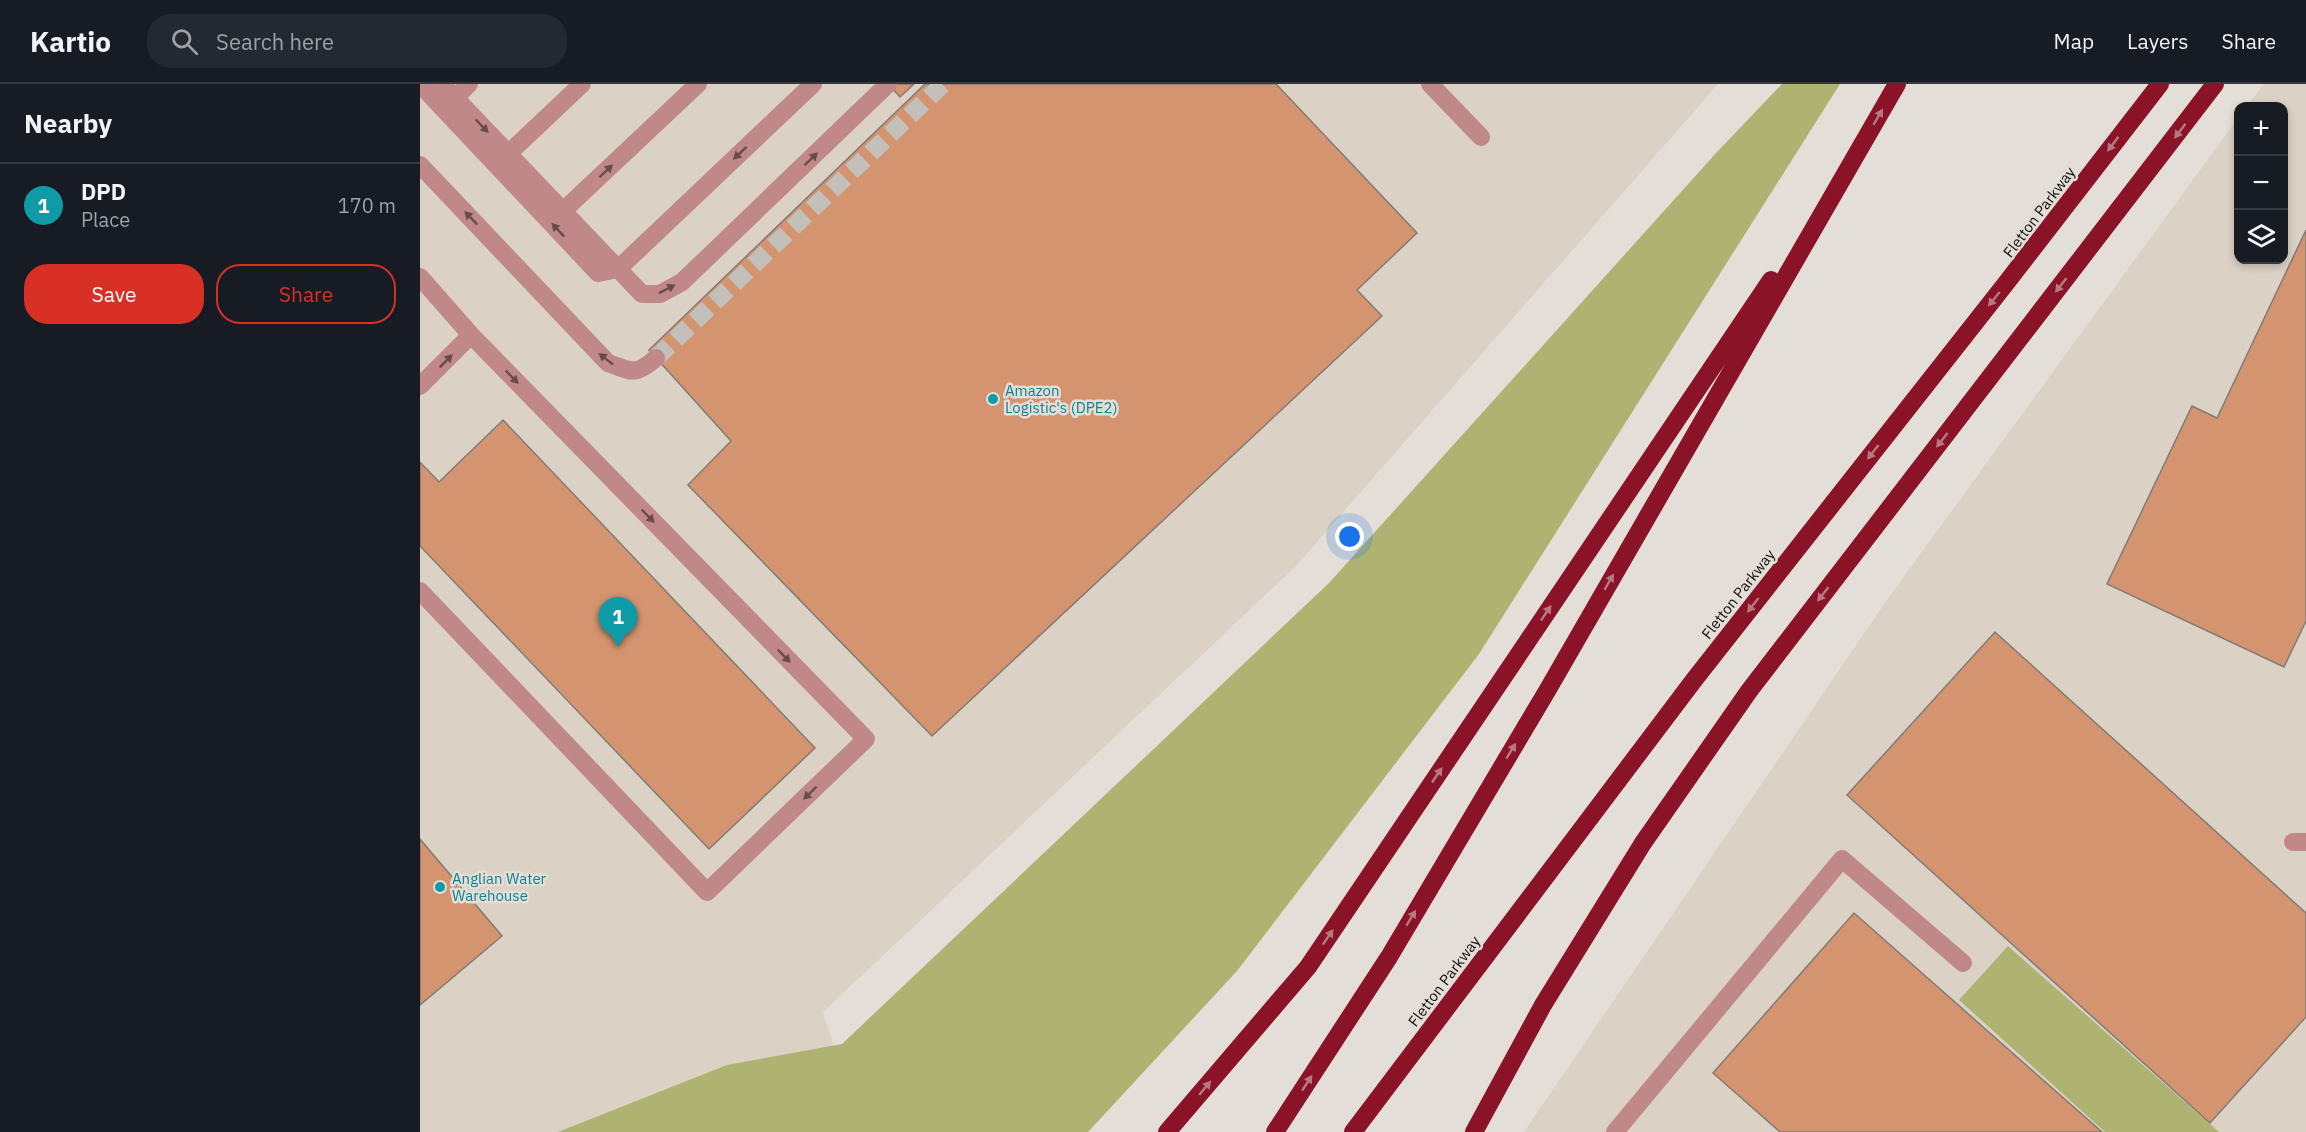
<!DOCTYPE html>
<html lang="en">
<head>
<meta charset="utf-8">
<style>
	:root { --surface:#171b24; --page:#242831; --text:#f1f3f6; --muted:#9ea1a6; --line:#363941; --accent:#d93025 }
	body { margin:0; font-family:"IBM Plex Sans",sans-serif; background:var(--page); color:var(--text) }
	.controls { position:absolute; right:18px; top:18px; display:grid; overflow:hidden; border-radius:12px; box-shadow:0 3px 9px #0003 }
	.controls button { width:54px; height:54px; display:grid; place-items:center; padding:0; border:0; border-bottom:2px solid var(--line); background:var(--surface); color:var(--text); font:30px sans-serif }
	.you { position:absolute; left:930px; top:453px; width:21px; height:21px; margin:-15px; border:4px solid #fff; border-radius:50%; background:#1a73e8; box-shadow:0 0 0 9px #1a73e833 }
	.badge { display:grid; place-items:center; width:39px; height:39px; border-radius:50%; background:var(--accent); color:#fff; font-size:20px; font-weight:700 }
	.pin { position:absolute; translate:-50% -50px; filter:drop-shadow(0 2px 3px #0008) }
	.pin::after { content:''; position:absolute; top:32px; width:21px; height:18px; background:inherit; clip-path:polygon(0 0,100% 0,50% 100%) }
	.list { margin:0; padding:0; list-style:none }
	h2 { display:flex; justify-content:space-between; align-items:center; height:78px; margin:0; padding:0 24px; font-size:26px }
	h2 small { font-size:20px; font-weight:400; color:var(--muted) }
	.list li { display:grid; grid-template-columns:39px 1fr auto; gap:18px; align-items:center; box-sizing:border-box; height:84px; padding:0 24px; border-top:2px solid var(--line) }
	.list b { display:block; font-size:22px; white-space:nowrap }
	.list p { margin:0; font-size:20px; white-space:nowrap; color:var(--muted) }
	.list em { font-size:20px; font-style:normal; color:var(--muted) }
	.actions { display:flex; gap:12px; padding:18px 24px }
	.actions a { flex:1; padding:14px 0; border:2px solid var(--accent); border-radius:24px; text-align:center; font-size:21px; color:var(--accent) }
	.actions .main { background:var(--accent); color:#fff }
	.icon { flex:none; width:33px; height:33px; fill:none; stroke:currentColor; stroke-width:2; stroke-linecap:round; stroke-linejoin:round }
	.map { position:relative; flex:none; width:1886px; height:1048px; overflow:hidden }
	header { display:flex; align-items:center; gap:36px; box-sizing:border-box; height:84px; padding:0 30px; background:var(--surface); border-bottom:2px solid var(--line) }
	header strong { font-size:28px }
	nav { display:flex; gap:33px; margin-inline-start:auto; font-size:21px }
	.search { width:420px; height:54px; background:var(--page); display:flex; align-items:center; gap:15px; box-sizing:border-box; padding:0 21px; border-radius:24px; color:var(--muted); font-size:22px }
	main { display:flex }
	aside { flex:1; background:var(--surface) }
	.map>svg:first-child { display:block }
	.built { fill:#dbd1c4 }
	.green { fill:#afb372 }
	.building { fill:#d49470; stroke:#827b77; stroke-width:1.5 }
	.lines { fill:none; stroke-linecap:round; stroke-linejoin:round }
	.street-tunnel { stroke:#c3bfb9; stroke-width:18; stroke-dasharray:18 9; stroke-linecap:butt }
	.lane { stroke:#c08888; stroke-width:18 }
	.street { stroke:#c08888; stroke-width:18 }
	.highway { stroke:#8b1328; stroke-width:18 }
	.oneway { fill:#b77880 }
	.oneway2 { fill:#684b4a }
	.culture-dot { fill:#0f9aa8; stroke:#e3ded7; stroke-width:2 }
	.labels { text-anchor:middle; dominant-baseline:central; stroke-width:5; stroke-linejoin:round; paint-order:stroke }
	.street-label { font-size:15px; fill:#100e0c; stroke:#e3ded7 }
	.culture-label { font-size:15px; fill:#0d838f; stroke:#e3ded7; text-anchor:start }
</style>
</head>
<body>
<header>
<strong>Kartio</strong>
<div class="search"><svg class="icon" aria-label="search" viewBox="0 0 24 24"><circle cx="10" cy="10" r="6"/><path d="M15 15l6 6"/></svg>Search here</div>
<nav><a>Map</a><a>Layers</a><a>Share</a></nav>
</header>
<main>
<aside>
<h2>Nearby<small></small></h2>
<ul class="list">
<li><span class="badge" style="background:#0f9aa8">1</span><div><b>DPD</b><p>Place</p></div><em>170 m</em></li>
</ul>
<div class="actions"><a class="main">Save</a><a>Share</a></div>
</aside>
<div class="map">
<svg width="1886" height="1048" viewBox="0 0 1886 1048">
	<rect width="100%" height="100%" fill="#e3ded7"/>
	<path class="built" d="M0,0H1298L876,482L403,928L440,1048H0Z
		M1844,0H1886V1048H1104L1469,513L1818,34V176H1864V22H1827Z"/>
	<path class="green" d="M1362,0H1420L1059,570L817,887L668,1048H138L307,981L422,960L909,499L1297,68Z
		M1588,862L1799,1048H1685L1539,916Z"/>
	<path class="building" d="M468,0H494L480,13Z
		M505,0H856L997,149L937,206L962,232L512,652L268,401L311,357L229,266Z
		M1886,146V537L1864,583L1687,500L1772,322L1797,334Z
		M83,336L395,664L289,765L0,462V378L19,398Z
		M1575,548L1886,829V933L1790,1039L1427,711Z
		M0,755L82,852L0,921Z
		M1434,829L1682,1048H1360L1293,989Z"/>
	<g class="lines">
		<path class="street-tunnel" d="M236,274L523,0"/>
		<path class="lane" d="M1010,0L1061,53
			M0,193L51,251L446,655L287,808L0,507
			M0,302L51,251
			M1873,758H1886
			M1195,1048L1422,775L1543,879"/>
		<path class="street" d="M0,0L178,189L198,185L393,0
			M22,0L222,210H240L262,198L468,0
			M35,14L49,0
			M88,70L162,0
			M0,81L188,279C213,288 215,292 236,274
			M143,127L278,0"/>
		<path class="highway" d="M747,1048L888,883L1351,196
			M855,1048L969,873L1127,607L1477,0
			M933,1048L1274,596L1587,198L1740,0
			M1054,1048L1123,921L1223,759L1329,607L1795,0"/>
	</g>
	<defs><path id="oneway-solid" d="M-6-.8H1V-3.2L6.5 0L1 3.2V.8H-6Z" transform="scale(1.5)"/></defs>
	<g class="oneway">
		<use href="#oneway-solid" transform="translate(1458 33) rotate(-60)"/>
		<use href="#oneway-solid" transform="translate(1760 47) rotate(127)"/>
		<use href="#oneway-solid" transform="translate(1693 60) rotate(127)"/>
		<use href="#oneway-solid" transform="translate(1641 201) rotate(128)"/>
		<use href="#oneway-solid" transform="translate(1574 215) rotate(129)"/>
		<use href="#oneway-solid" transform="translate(1522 356) rotate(128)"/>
		<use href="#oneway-solid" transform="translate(1453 368) rotate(128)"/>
		<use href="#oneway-solid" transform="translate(1189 498) rotate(-60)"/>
		<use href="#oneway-solid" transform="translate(1403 510) rotate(128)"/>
		<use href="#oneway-solid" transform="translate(1333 521) rotate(128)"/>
		<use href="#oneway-solid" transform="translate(1126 529) rotate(-56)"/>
		<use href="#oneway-solid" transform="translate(1091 667) rotate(-59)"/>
		<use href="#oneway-solid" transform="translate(1017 691) rotate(-56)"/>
		<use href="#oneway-solid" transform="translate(991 834) rotate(-59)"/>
		<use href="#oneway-solid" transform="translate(908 853) rotate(-56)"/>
		<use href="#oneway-solid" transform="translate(887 999) rotate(-57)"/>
		<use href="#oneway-solid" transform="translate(785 1004) rotate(-50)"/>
	</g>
	<g class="oneway2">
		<use href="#oneway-solid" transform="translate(62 42) rotate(46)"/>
		<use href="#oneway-solid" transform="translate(320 69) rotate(137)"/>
		<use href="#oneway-solid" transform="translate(391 75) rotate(-44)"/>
		<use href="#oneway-solid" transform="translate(186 87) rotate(-44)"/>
		<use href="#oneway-solid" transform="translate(51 134) rotate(-134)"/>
		<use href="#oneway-solid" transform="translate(138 146) rotate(-133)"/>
		<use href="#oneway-solid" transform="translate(247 205) rotate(-27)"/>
		<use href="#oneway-solid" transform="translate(186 275) rotate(-142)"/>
		<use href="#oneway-solid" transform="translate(26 277) rotate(-45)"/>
		<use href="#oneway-solid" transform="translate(92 293) rotate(46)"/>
		<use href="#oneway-solid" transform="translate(228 432) rotate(46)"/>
		<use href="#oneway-solid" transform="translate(364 572) rotate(46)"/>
		<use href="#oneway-solid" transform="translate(390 709) rotate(136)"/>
	</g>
	<g class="culture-dot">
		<circle cx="573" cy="315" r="6"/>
		<circle cx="20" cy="803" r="6"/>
	</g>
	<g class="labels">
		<g class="street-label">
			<text transform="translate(1619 128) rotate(-53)">Fletton Parkway</text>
			<text transform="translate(1318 510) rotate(-52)">Fletton Parkway</text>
			<text transform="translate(1024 897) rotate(-53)">Fletton Parkway</text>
		</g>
		<g class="culture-label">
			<text x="585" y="306">Amazon<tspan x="585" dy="17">Logistic's (DPE2)</tspan></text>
			<text x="32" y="794">Anglian Water<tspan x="32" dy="17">Warehouse</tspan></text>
		</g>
	</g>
</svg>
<div class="controls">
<button>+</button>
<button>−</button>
<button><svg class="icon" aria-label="layers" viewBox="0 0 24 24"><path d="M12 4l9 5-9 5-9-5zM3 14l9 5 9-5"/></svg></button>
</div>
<div class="you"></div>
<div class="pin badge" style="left:198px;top:563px;background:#0f9aa8">1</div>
</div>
</main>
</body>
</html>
